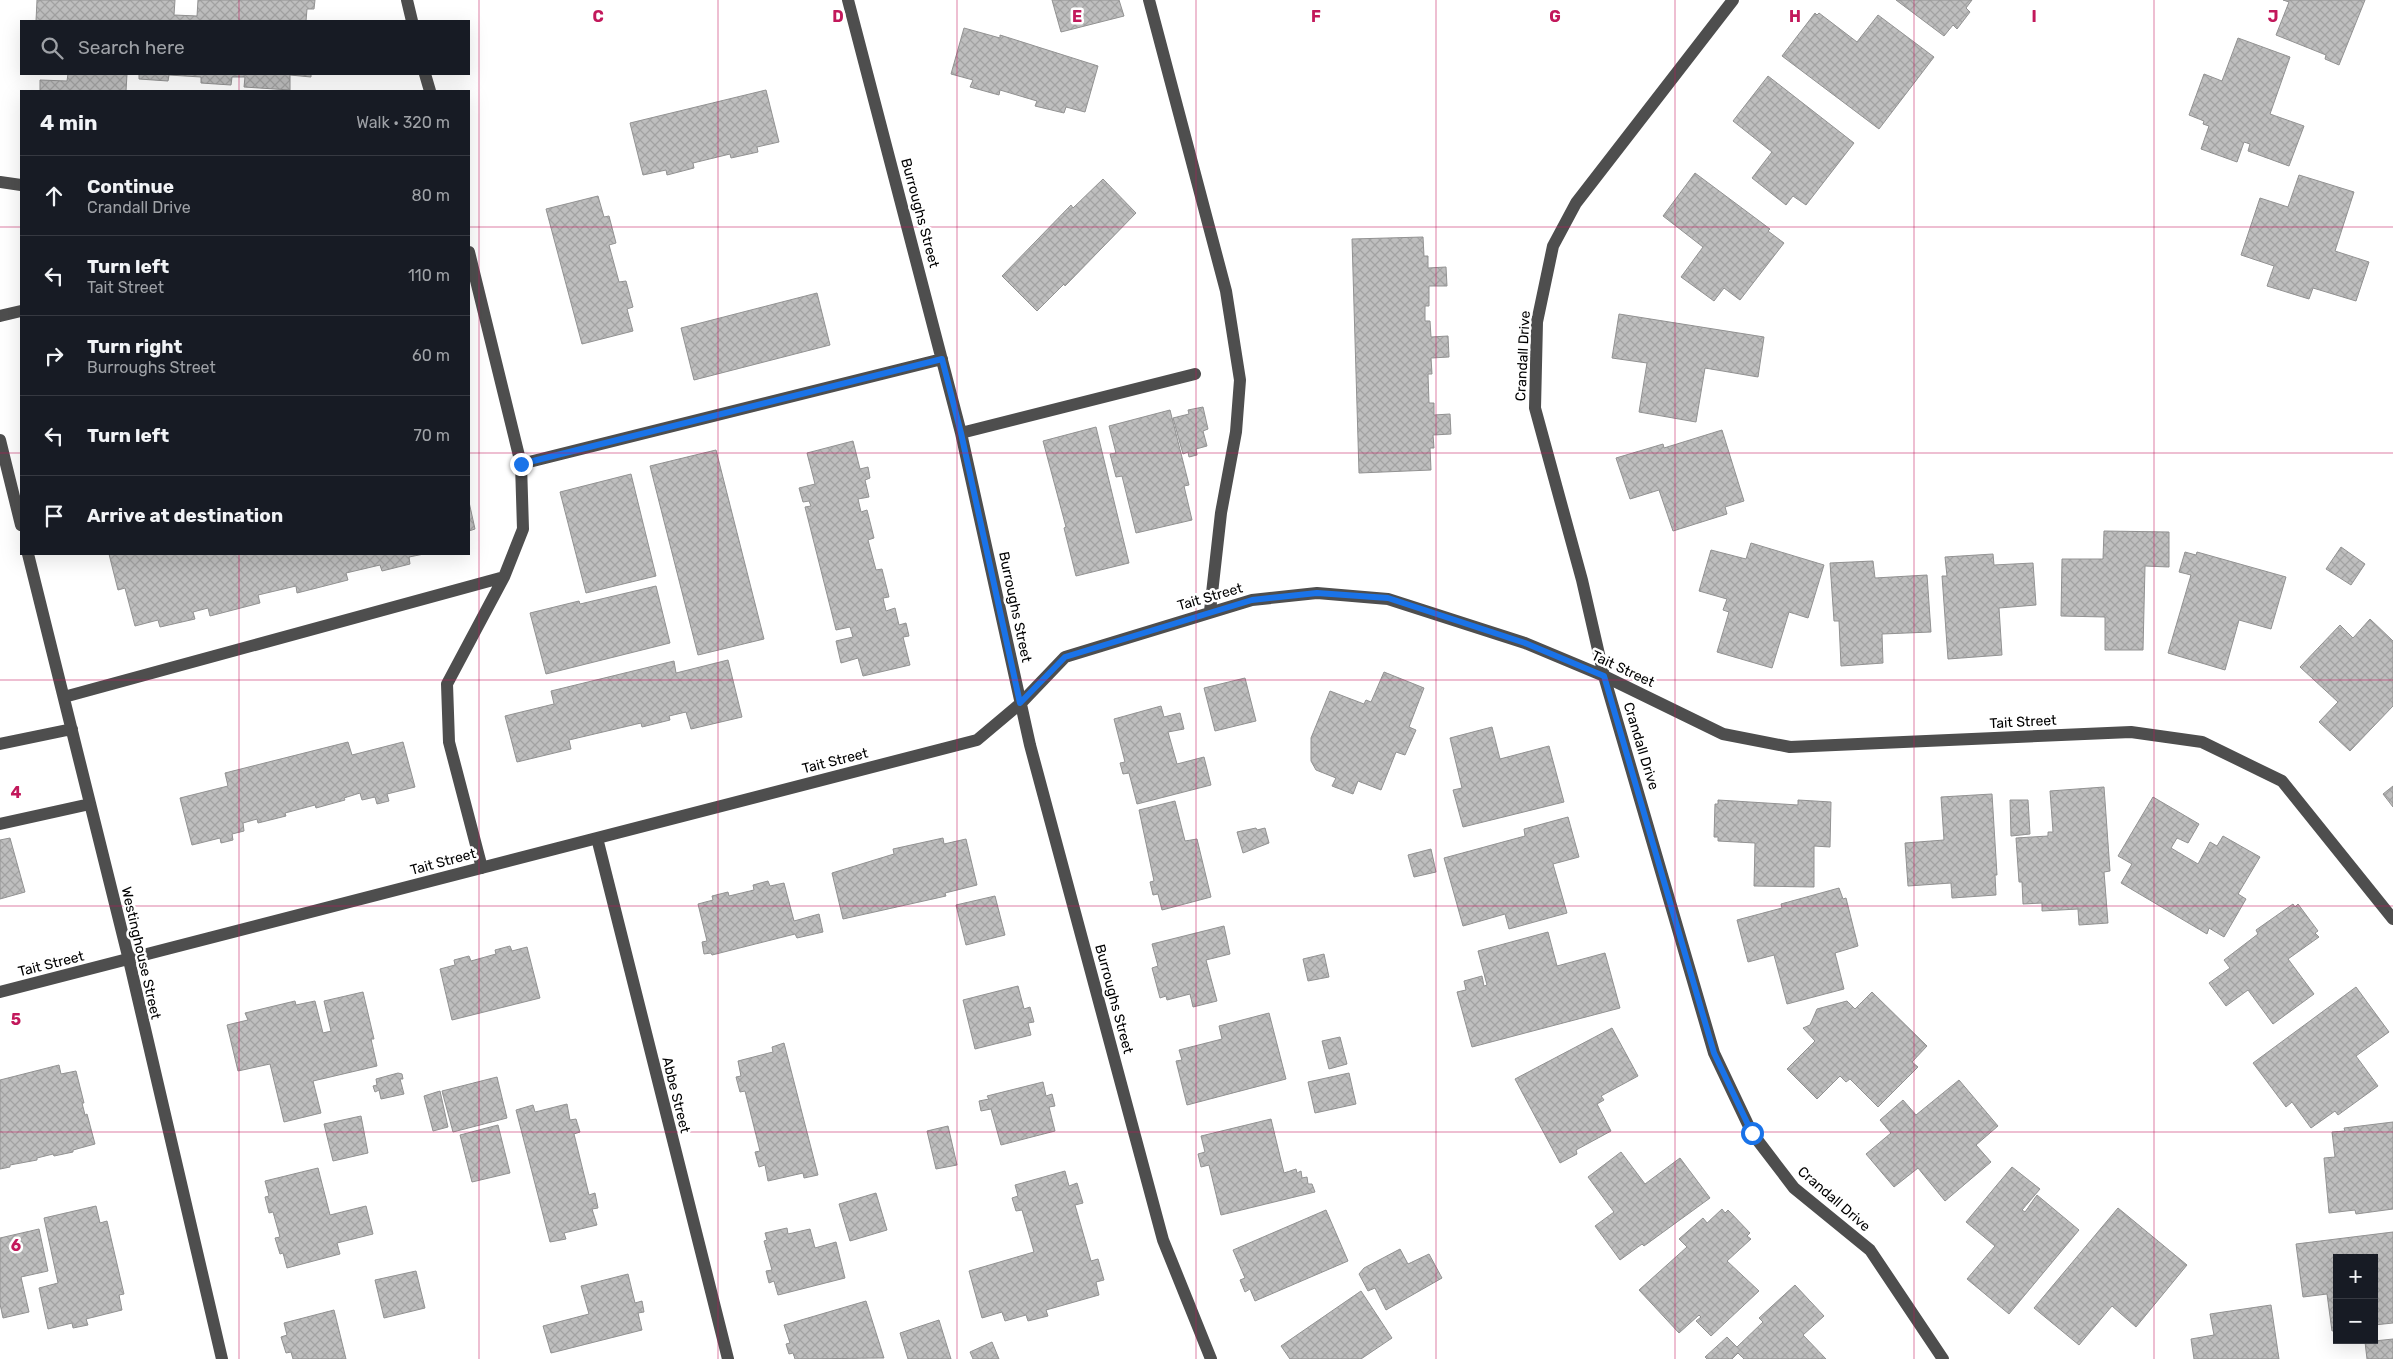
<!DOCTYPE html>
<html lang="en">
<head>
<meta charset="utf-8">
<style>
	:root { --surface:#171b24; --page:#20242c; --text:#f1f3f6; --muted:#9ea1a6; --line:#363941 }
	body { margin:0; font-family:Rubik,sans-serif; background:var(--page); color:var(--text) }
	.controls { position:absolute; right:15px; bottom:15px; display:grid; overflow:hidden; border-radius:0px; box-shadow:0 5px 20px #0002 }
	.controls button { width:45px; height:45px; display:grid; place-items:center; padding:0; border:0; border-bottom:1px solid var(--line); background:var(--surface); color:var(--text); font:25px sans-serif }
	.stop { position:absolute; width:15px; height:15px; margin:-11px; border:4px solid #1a73e8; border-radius:50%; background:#fff }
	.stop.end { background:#1a73e8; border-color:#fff; box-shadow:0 1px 5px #0008 }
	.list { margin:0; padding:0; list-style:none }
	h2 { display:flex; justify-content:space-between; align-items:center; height:65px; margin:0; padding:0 20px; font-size:21px }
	h2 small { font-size:16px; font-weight:400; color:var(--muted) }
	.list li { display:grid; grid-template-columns:32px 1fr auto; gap:15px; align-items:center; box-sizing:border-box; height:80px; padding:0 20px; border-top:1px solid var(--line) }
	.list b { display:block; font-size:19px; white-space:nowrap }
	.list p { margin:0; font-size:16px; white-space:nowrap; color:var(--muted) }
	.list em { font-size:16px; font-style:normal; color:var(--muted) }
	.icon { flex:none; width:28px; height:28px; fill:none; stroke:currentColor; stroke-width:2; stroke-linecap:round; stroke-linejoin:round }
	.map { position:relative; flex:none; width:2393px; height:1359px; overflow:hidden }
	.search { position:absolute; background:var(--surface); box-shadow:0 5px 20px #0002; left:20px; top:20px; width:450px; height:55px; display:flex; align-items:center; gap:12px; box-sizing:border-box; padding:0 18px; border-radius:0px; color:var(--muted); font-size:19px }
	.panel { position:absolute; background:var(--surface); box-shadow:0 5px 20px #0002; left:20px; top:90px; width:450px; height:465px; border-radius:0px }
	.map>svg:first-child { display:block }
	.building { fill:url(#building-cross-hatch); stroke:#929292 }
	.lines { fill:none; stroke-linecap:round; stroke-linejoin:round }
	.minor { stroke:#4e4e4e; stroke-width:12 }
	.route { stroke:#1a73e8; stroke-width:6 }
	.grid { fill:none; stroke:#c2185b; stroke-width:1; stroke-opacity:0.55 }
	.labels { text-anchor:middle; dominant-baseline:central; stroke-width:5; stroke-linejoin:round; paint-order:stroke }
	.street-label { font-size:14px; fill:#000; stroke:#fff }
	.grid-label { font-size:16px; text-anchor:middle; font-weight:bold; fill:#c2185b; stroke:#fff; stroke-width:5; stroke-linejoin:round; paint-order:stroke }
</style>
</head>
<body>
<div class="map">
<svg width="2393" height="1359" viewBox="0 0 2393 1359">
	<defs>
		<pattern id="building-cross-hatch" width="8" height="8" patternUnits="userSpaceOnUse" patternTransform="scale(1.25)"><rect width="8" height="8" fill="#bebebe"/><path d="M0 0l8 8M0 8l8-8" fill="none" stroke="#a2a2a2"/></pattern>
	</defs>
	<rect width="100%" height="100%" fill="#fff"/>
	<path class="building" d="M37,0H175L174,15L197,16L198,0H315L314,9H307L306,21H36Z
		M1052,0H1119L1124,16L1061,32Z
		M1896,0H1972L1966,8L1970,12L1957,29L1953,25L1944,36Z
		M2283,0H2365L2339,65L2325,59L2326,55L2276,35L2289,2Z
		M1815,13L1817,15L1819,13L1857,42L1878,15L1934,57L1879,129L1782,56Z
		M964,28L1000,38V35L1098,66L1085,112L1066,107L1064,113L1035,106L1037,101L1000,90L999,95L970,87L973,80L951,74Z
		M2238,38L2290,57L2270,114L2304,126L2289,166L2248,151L2250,144L2244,142L2237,162L2201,149L2209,126L2203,124L2204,121L2189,115L2204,74L2222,81Z
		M68,74H127L126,91H40V80L67,81Z
		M139,74H311V77L290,75V90L244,87L245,77H232L231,85L201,83V77L169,75L168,81L139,79Z
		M1768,76L1854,143L1806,205L1793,196L1786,205L1752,178L1772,152L1733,121Z
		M766,90L779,142L757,147L758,152L731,158L730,154L693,163L694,168L667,175L666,170L643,175L630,123Z
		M1695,173L1770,229L1768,231L1784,243L1740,300L1724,288L1714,301L1681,277L1703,247L1663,216Z
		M2299,175L2354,192L2335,251L2369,262L2356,301L2313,288L2309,299L2267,286L2274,266L2241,255L2260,198L2288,207Z
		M1103,179L1136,213L1065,286L1064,284L1037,311L1002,276L1071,205L1073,208Z
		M598,196L604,217L609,216L616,243L609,245L619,282L626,281L633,307L627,309L633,331L582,344L546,209Z
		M1423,237L1424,256H1428V268L1446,267L1447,286H1429V306H1425V321H1430L1431,337L1448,336L1449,357L1431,358L1432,374H1428L1429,403H1434V415L1450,414L1451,434L1433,435L1434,448H1430L1431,470L1359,473L1352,239Z
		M817,293L830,345L694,380L681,328Z
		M1619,314L1764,337L1758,377L1705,368L1696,422L1639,412L1647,363L1612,358Z
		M1203,407L1208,429L1203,431L1207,446L1196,449L1197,455L1189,457L1188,452L1183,454L1173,418L1189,414L1188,410Z
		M1170,410L1189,485L1184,486L1192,520L1136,533L1122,476L1116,477L1110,454L1116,453L1109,426Z
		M1096,427L1129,563L1076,576L1064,528L1066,527L1043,441Z
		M1722,430L1744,501L1725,507L1727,514L1673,531L1659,490L1630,499L1616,458L1663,444L1664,448Z
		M853,441L860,469L868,467L870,478L865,480L869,497L858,499L861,512L867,510L874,538L868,540L876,570L882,569L889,597L883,598L886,611L895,608L899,625L906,623L909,636L903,637L910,665L863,676L858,658L841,663L836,641L853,637L850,627L836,630L805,507L811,506L809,501L803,502L799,488L815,484L807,453Z
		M716,450L764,639L698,655L650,466Z
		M631,474L656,576L586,593L560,492Z
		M469,502L475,529L469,531Z
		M2104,531L2169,532V567L2145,566L2143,650H2105V617L2061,616L2062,559H2103Z
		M1751,543L1824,565L1808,618L1789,612L1772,668L1717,652L1729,612L1723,610L1727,599L1699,591L1711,550L1746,559Z
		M2341,547L2365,564L2351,585L2326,569Z
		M2185,552L2196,555L2197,552L2286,577L2271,629L2239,620L2225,670L2168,653L2191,575L2179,572Z
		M109,554H424L409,557L410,564L382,571L380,565L346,573L348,580L297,593L296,586L258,595L260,603L210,616L208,608L193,612L195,619L160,627L158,620L135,626L125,588L118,590Z
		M1993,554L1994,565L2033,563L2036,605L1999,608L2002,655L1948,659L1942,576H1947L1945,557Z
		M1873,561L1875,578L1927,575L1931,632L1882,634L1883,663L1841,666L1839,621H1834L1830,563Z
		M656,586L670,643L546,674L530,613L579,601L580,604Z
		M2370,619L2393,641V706L2350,751L2319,722L2338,702L2300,667L2340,625L2353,638Z
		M728,660L742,717L691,729L686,712L669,716L670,720L642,727L641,723L569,740L571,749L517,762L505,716L554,704L551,691L674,661L676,673Z
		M1384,672L1424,688L1409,727L1416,730L1405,755L1396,752L1381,790L1358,781L1353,794L1332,786L1336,778L1316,770L1311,761V738L1330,691L1364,704L1366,700L1371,702Z
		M1245,678L1256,721L1215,731L1204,688Z
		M1161,706L1164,717L1180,713L1184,729L1168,732L1177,764L1204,757L1211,785L1137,804L1129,773L1123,774L1120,763L1125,762L1114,719Z
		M1492,727L1500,759L1549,746L1564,802L1463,827L1453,790L1462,788L1450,738Z
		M348,742L352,755L403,742L415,787L387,794L389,801L377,804L375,797L362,800L360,793L344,798L345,800L316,808L315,805L285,813L286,816L258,823L257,819L243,823L244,831L232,834L233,840L221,843L220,838L192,845L180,798L228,786L225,773Z
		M2393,786V807L2383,794Z
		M2104,787L2110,871L2104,872L2108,923L2079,925L2078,909L2042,911V903L2023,904L2022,882H2019L2016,838L2048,836V832H2053L2050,791Z
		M1992,794L1997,875H1995L1996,895L1952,898L1951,883L1908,886L1905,843L1944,840L1941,797Z
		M2153,797L2199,824L2188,843L2177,838L2171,848L2198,864L2210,842L2217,846L2223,836L2260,857L2238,894L2246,899L2224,937L2209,928L2207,934L2121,883L2132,864L2118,856Z
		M1718,800L1798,805V800L1831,802L1830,847L1814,846V887L1754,886L1755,843L1718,841V837H1714L1715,804H1718Z
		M2010,800H2028L2030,834L2011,836Z
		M1175,801L1185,841L1197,839L1211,897L1162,910L1158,894L1153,895L1150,882L1154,881L1139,810Z
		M1568,817L1579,857L1553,864L1567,913L1509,929L1505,914L1463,926L1444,858L1525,836L1524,829Z
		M1256,828L1257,830L1265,828L1269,843L1243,853L1237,832Z
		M10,838L25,892L0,899V840Z
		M943,838L944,844L966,839L977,885L945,893L946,896L843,919L832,873L894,854L893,849Z
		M1431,849L1436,872L1414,877L1408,855Z
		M768,881L770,886L784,883L794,921L819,914L823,932L797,938L795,934L712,955L711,953L704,954L702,942L707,941L698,904L713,900L712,896L728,892L729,896L754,890L753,885Z
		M1839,888L1843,899L1846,898L1858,946L1835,953L1844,989L1787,1004L1774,955L1748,962L1737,920L1782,908L1781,904Z
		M995,896L1005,935L966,945L956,905Z
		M2293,904L2295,907L2298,904L2318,931L2315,933L2319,937L2288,959L2314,994L2273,1024L2248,990L2226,1006L2209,983L2230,968L2224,960L2258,934L2256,930Z
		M1224,926L1230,954L1206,960L1217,1001L1193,1007L1190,994L1167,1000L1166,996L1160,998L1152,968L1158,966L1152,944Z
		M1548,932L1557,966L1605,953L1620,1008L1472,1047L1457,992L1466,990L1464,981L1482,976L1484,986L1487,985L1478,951Z
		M510,946L512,951L527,947L540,998L452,1020L440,969L455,965L454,960L469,956L471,961L496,954L495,950Z
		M1324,954L1329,977L1308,981L1303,959Z
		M1018,986L1024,1009L1030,1007L1034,1022L1028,1023L1031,1035L975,1049L963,1000Z
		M2356,987L2389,1032L2356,1056L2378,1086L2338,1115L2335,1111L2311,1128L2292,1102L2286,1107L2253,1063Z
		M363,992L374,1039H371L377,1066L313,1081L321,1113L284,1122L270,1064L238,1071L227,1025L248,1020L245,1013L295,1001L296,1005L315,1001L323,1033L331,1031L324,1001Z
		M1872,992L1927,1046L1912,1062L1918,1067L1878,1107L1850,1079L1846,1082L1840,1076L1817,1099L1787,1069L1815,1041L1803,1028L1810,1025L1817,1009L1847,1001L1855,1009Z
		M1269,1013L1286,1079L1187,1105L1176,1061L1182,1060L1179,1050L1222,1039L1219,1026Z
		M1612,1028L1638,1076L1601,1096L1604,1100L1597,1104L1611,1131L1576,1150L1577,1154L1560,1163L1515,1079Z
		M1340,1037L1347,1064L1329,1069L1322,1041Z
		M784,1043L818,1175L804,1178L803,1173L768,1181L765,1165L759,1167L755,1152L760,1151L745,1091L740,1092L736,1077L741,1076L738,1061L773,1052L772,1047Z
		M59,1065L61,1074L76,1071L84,1103H82L85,1115L87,1114L95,1144L73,1150V1152L54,1156L53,1154L37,1158V1160L10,1165V1167L0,1169V1080Z
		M398,1073L402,1074L403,1079H400L404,1094L381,1099L379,1090L375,1092L373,1086L377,1085L376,1079Z
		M1349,1073L1356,1104L1315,1113L1308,1082Z
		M497,1077L507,1118L453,1132L442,1091Z
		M1959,1080L1998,1126L1976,1145L1991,1162L1945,1201L1918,1168L1894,1187L1866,1154L1891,1133L1880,1120L1903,1100L1916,1115Z
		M1043,1082L1046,1096L1052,1094L1055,1106L1049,1107L1055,1131L1001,1145L991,1109L981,1111L979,1101L989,1099L987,1096Z
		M440,1091L448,1127L433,1131L424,1096Z
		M567,1104L570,1120L576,1119L580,1132L574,1134L589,1195L595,1193L598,1208L592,1209L597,1225L564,1233L566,1239L550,1242L516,1110L533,1105L535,1112Z
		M361,1116L368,1153L333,1161L324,1124Z
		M1271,1119L1284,1173L1296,1169L1297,1173L1301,1171L1302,1178L1307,1177L1308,1184H1312L1315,1192L1221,1215L1209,1165L1201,1167L1198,1154L1205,1152L1201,1136Z
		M2393,1122V1209L2356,1214L2355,1210L2329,1213L2324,1158L2335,1157L2332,1132L2345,1131L2344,1128Z
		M498,1125L510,1173L472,1182L460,1135Z
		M948,1126L957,1165L936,1169L927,1131Z
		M1621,1152L1645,1184L1680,1158L1710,1198L1644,1246L1642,1244L1620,1260L1595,1226L1614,1212L1588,1177Z
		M2012,1167L2040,1189L2022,1210L2025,1212L2037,1195L2079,1230L2009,1314L1967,1279L1995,1246L1966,1222Z
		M318,1168L330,1215L366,1206L373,1234L337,1243L340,1254L287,1268L283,1253L280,1254L275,1238L280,1237L273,1212L269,1213L265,1197L269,1196L265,1181Z
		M1065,1171L1069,1186L1077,1183L1083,1203L1075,1205L1091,1261L1098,1259L1104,1280L1096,1282L1099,1295L1046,1310L1048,1316L1028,1321L1026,1315L1005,1321L1002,1312L982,1318L969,1271L1034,1252L1022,1210L1016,1211L1012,1198L1018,1196L1015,1185Z
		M876,1193L887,1230L850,1241L839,1204Z
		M96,1206L100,1223L107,1221L124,1294L119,1295L122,1310L86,1319L88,1325L73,1328L72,1323L48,1329L39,1288L58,1283L44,1218Z
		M2118,1208L2187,1265L2136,1327L2112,1306L2079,1345L2034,1308Z
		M1722,1209L1725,1213L1728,1210L1750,1233L1747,1236L1751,1239L1727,1261L1759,1291L1711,1336L1696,1321L1701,1317L1699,1315L1679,1333L1639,1290L1687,1247L1679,1239L1703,1218L1707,1223Z
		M1326,1210L1348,1261L1255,1301L1250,1289L1245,1292L1240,1280L1245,1278L1233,1250Z
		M787,1228L788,1234L810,1229L815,1248L836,1242L845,1278L778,1295L774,1281L769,1283L766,1271L772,1270L764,1241L767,1240L765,1233Z
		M39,1229L48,1271L21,1277L29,1312L3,1318L0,1304V1238Z
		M2393,1232V1323L2374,1325V1258H2337V1330L2332,1331L2327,1294L2303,1297L2296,1244Z
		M1400,1249L1408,1264L1429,1254L1442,1278L1386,1310L1375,1288L1368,1291L1359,1274L1364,1268Z
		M416,1271L425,1308L384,1318L375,1280Z
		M628,1274L635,1303L642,1301L644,1312L638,1313L642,1330L551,1353L543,1326L589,1314L581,1286Z
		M1795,1285L1824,1316L1803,1335L1826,1359H1744L1738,1353L1732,1359H1707L1705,1357L1727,1337L1737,1347L1763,1322L1759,1318Z
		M1361,1291L1392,1338L1361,1359H1290L1281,1346Z
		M866,1301L884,1358L795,1359L793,1353L789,1354L786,1344L790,1343L784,1325Z
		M2271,1305L2279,1359H2194L2191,1339L2214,1335L2210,1314Z
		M334,1310L346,1359H293L291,1352L286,1353L281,1337L287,1335L284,1323Z
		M939,1320L951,1359H908L900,1333Z
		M2393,1339V1359H2367L2365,1342Z
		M992,1342L999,1359H973L970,1352Z"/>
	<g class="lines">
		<path class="minor" d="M407,0L412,21
			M848,0L961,433L1030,745L1163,1240L1211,1359
			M1149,0L1226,291L1240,380L1236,432L1221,513L1210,611
			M1733,0L1576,203L1553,246L1537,322L1535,408L1582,580L1604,676L1714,1053L1752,1133L1794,1188L1870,1250L1943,1359
			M425,74L430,91
			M0,182L21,185
			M469,252L521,464L523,529L504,577L447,684L449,742L482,868
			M0,316L21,311
			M961,433L1195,374
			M0,440L21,525
			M521,464L942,359
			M28,554L129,960L222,1359
			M64,697L504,577
			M0,744L72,729
			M0,824L90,804
			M597,838L728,1359
			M0,992L977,740L1021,703L1065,657L1252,600L1317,593L1388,599L1525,643L1604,676L1723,734L1790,747L2131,732L2202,742L2282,781L2393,919"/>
	</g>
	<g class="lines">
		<path class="route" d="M521,464L942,359L961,433L1020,703L1065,657L1252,600L1317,593L1388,598L1525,643L1604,676L1714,1053L1752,1133"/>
	</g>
	<path class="grid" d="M239,0V21M479,0V1359M718,0V1359M957,0V1359M1196,0V1359M1436,0V1359M1675,0V1359M1914,0V1359M2154,0V1359M239,74V91M0,227H21M469,227H2393M0,453H21M469,453H2393M239,554V1359M0,680H2393M0,906H2393M0,1132H2393"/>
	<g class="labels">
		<g class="street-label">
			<text transform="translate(920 213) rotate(75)">Burroughs Street</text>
			<text transform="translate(1523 356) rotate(-87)">Crandall Drive</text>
			<text transform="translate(1210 597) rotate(-16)">Tait Street</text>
			<text transform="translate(1015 607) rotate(78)">Burroughs Street</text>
			<text transform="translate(1623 669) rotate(25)">Tait Street</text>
			<text transform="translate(2023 722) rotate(-3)">Tait Street</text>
			<text transform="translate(1641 746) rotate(73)">Crandall Drive</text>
			<text transform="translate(835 761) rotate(-14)">Tait Street</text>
			<text transform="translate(443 862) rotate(-15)">Tait Street</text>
			<text transform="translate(141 953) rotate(77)">Westinghouse Street</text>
			<text transform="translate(51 964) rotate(-14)">Tait Street</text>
			<text transform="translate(1114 999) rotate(75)">Burroughs Street</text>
			<text transform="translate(676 1095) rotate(76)">Abbe Street</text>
			<text transform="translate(1834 1199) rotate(41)">Crandall Drive</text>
		</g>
	</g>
	<g class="grid-label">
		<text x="598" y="22">C</text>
		<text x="838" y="22">D</text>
		<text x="1077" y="22">E</text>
		<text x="1316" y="22">F</text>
		<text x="1555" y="22">G</text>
		<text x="1795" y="22">H</text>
		<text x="2034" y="22">I</text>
		<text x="2273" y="22">J</text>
		<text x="16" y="798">4</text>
		<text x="16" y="1025">5</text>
		<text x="16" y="1251">6</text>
	</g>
</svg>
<div class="controls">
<button>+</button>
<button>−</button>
</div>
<div class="stop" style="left:1752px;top:1133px"></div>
<div class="stop end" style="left:521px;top:464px"></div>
<div class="search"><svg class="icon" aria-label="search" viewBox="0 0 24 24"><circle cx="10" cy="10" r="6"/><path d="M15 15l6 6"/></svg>Search here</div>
<section class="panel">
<h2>4 min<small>Walk · 320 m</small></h2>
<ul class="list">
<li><svg class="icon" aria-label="ahead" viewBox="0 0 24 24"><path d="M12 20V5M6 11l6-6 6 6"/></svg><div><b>Continue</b><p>Crandall Drive</p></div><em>80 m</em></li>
<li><svg class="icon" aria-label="left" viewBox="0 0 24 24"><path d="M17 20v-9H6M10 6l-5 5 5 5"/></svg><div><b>Turn left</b><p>Tait Street</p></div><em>110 m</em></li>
<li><svg class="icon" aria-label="right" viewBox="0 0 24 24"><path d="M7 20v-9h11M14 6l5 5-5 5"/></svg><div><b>Turn right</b><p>Burroughs Street</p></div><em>60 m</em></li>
<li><svg class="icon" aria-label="left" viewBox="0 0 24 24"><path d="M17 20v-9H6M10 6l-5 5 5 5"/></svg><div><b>Turn left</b></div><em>70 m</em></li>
<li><svg class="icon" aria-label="arrive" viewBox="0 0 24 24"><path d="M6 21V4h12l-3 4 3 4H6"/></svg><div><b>Arrive at destination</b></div></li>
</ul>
</section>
</div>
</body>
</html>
